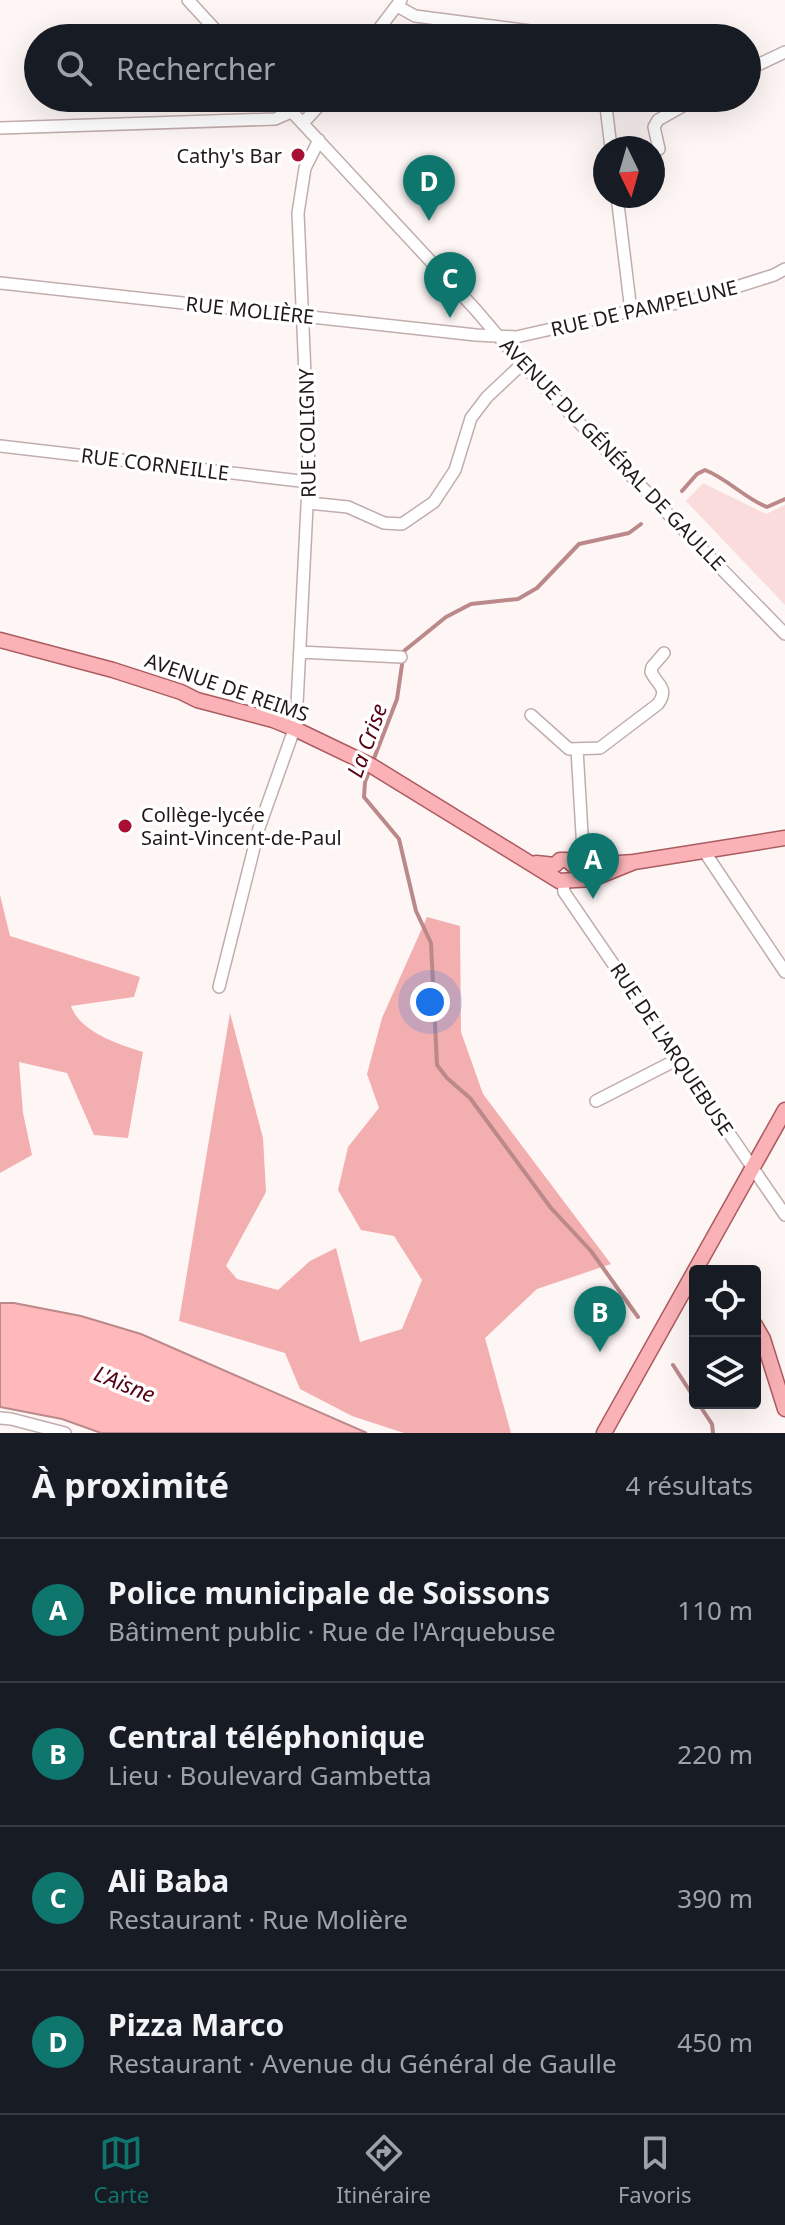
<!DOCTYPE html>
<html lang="fr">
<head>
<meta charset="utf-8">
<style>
	:root { --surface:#171b24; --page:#242831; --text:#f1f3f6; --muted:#9ea1a6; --line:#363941; --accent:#0f766e }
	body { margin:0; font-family:"Noto Sans",sans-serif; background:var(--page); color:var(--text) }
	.controls { position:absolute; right:24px; bottom:24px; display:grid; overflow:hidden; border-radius:8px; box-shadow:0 8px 32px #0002 }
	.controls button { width:72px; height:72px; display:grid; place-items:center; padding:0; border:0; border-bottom:2px solid var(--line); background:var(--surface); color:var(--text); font:40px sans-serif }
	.compass { position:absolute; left:593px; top:136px; width:72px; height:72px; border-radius:50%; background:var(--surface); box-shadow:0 8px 32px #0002; rotate:175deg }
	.you { position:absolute; left:430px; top:1002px; width:28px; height:28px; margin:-20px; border:6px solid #fff; border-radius:50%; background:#1a73e8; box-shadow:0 0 0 12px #1a73e833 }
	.badge { display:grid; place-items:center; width:52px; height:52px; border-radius:50%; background:var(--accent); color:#fff; font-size:26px; font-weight:700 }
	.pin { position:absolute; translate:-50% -66px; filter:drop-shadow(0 2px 4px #0008) }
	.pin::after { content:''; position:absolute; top:42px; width:28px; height:24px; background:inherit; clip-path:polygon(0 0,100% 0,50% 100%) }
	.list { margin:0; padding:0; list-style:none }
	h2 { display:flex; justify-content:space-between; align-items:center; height:104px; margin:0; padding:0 32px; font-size:34px }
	h2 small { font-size:26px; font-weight:400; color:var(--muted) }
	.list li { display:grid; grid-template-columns:52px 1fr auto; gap:24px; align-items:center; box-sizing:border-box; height:144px; padding:0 32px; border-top:2px solid var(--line) }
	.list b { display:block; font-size:30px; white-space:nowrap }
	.list p { margin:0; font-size:26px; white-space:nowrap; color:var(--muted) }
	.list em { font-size:26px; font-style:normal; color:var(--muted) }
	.icon { flex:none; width:44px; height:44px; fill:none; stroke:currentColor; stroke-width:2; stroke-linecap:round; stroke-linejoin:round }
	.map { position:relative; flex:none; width:785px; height:1433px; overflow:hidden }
	.search { position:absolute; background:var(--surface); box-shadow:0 8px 32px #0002; left:24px; right:24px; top:24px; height:88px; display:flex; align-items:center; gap:20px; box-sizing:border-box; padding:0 28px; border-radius:44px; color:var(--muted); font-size:30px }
	.sheet { height:680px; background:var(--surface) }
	nav { display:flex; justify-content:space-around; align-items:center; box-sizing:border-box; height:112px; border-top:2px solid var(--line); background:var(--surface); font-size:22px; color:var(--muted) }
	nav a { display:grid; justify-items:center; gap:4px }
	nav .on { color:var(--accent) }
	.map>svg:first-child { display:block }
	.green { fill:#fadcdc }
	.forest { fill:#f3afb0 }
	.water { fill:#ffb9bb; stroke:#bc898a; stroke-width:2 }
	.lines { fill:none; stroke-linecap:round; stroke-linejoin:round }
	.stream { stroke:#bc898a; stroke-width:4 }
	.minor-casing { stroke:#c2adae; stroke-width:14 }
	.major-casing { stroke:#ac5b60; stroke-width:17 }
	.minor { stroke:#fff; stroke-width:11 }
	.major { stroke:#fab2b6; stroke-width:14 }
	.poi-dot { fill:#a81033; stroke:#fff; stroke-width:3 }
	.labels { text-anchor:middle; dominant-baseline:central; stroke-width:7; stroke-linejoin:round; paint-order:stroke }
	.poi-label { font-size:20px; fill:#211919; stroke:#fff; text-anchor:end }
	.street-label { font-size:20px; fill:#211919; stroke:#fff }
	.water-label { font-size:22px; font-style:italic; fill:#540214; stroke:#fff }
</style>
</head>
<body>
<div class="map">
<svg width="785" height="1433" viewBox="0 0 785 1433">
	<rect width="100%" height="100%" fill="#fef5f5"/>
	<path class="green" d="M703,483L766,514L785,505V605L686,501Z"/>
	<path class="forest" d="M0,895L10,936L140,977L134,997L71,1006C80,1032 118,1044 143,1052L128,1138L94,1135L67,1073L19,1062L23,1113L32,1155L0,1173Z
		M427,917L460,926L461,1032L483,1094L611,1264L537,1289L485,1338L511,1433H404L352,1416L300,1389L285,1353L179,1321L230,1013L263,1138L266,1192L226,1266L237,1279L278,1290L310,1261L336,1248L360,1342L402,1329L422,1280L394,1236L361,1230L338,1190L348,1147L379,1108L367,1074L382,1018Z"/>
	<path class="water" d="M0,1303H14L81,1316L141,1334L367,1433H101L62,1419L0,1407Z"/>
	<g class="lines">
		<path class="stream" d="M682,491L697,474L705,470C728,479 744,498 767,507L785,499
			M373,761L397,699L404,651L446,617L471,604L518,599L537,588L579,544L629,533L641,524
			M370,769L365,782L364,797L399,839L416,911L431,943L437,1065L447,1078L470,1098L551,1208L591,1251L638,1317
			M673,1365L695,1399
			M698,1403L712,1424L713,1433"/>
		<g class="minor-casing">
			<path id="minor" d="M188,0L223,38
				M397,6L415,16L584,38
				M372,38L401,0
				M747,70L785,52
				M279,98L475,309L522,364L785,634
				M605,98L611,148
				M303,123L326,98
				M0,128L275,119L291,112
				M659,149L654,127L658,120L697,98
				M617,196L631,311
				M0,283L476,335L516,337L631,311L695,300L774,275L785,269
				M0,446L309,482
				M309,503L348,507L384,523L402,524L434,502L455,470L471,418L487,397L522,364
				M300,652L401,657
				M531,715L569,749L600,748L658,704C669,688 658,686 651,672L652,667L664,653
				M577,749L583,851L590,865
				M704,851L785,972
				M563,881L564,892L785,1215
				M219,987L259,828L296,724L309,467L298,213L305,168L319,140
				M596,1101L678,1059
				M0,1418L11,1419L65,1433"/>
		</g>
		<g class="major-casing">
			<path id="major" d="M0,640L113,670L181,692L197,700L273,720L295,729L372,766L559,881L592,879L634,862
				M536,863L555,865L560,860H567L574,866
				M574,866L634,862L785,838
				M755,1325L763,1339L785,1409
				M604,1433L785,1110"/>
		</g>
		<use href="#minor" class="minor"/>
		<use href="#major" class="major"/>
	</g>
	<g class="poi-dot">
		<circle cx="298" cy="155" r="8"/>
		<circle cx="125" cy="826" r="8"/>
	</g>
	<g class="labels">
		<g class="poi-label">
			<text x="282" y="155">Cathy's Bar</text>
			<text x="141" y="814" text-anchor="start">Collège-lycée<tspan x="141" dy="23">Saint-Vincent-de-Paul</tspan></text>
		</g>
		<g class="street-label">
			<text transform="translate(644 308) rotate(-13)">RUE DE PAMPELUNE</text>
			<text transform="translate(250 310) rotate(6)">RUE MOLIÈRE</text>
			<text transform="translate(307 433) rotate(-91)">RUE COLIGNY</text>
			<text transform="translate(613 454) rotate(46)">AVENUE DU GÉNÉRAL DE GAULLE</text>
			<text transform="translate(155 464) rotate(7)">RUE CORNEILLE</text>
			<text transform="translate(227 687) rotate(19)">AVENUE DE REIMS</text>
			<text transform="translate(672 1049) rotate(56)">RUE DE L'ARQUEBUSE</text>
		</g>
		<g class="water-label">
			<text transform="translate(366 740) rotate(-70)">La Crise</text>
			<text transform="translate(125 1383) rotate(22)">L'Aisne</text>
		</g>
	</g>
</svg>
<div class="controls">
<button><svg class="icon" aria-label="locate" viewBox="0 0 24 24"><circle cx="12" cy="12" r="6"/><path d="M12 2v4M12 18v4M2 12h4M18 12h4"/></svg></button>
<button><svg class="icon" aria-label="layers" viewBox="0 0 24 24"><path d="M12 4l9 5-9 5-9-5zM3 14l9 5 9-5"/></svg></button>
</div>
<svg class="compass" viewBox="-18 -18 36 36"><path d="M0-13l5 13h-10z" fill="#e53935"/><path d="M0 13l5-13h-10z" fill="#9ea1a6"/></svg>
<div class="you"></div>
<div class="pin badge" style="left:593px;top:899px">A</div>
<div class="pin badge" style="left:600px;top:1352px">B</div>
<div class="pin badge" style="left:450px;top:318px">C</div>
<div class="pin badge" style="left:429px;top:221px">D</div>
<div class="search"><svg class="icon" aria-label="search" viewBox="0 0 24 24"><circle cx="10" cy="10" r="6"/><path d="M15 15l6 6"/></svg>Rechercher</div>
</div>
<section class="sheet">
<h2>À proximité<small>4 résultats</small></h2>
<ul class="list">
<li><span class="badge">A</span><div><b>Police municipale de Soissons</b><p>Bâtiment public · Rue de l'Arquebuse</p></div><em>110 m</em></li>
<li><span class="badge">B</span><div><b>Central téléphonique</b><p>Lieu · Boulevard Gambetta</p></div><em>220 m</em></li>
<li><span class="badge">C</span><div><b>Ali Baba</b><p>Restaurant · Rue Molière</p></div><em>390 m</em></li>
<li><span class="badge">D</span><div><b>Pizza Marco</b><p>Restaurant · Avenue du Général de Gaulle</p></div><em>450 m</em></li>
</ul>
</section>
<nav>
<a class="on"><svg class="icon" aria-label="map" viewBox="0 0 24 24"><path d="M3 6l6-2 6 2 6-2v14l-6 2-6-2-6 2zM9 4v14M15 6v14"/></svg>Carte</a>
<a><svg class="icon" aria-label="directions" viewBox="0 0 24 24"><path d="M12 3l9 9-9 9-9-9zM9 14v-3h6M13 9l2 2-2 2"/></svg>Itinéraire</a>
<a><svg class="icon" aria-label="saved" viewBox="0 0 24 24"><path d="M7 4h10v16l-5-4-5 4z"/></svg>Favoris</a>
</nav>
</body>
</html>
